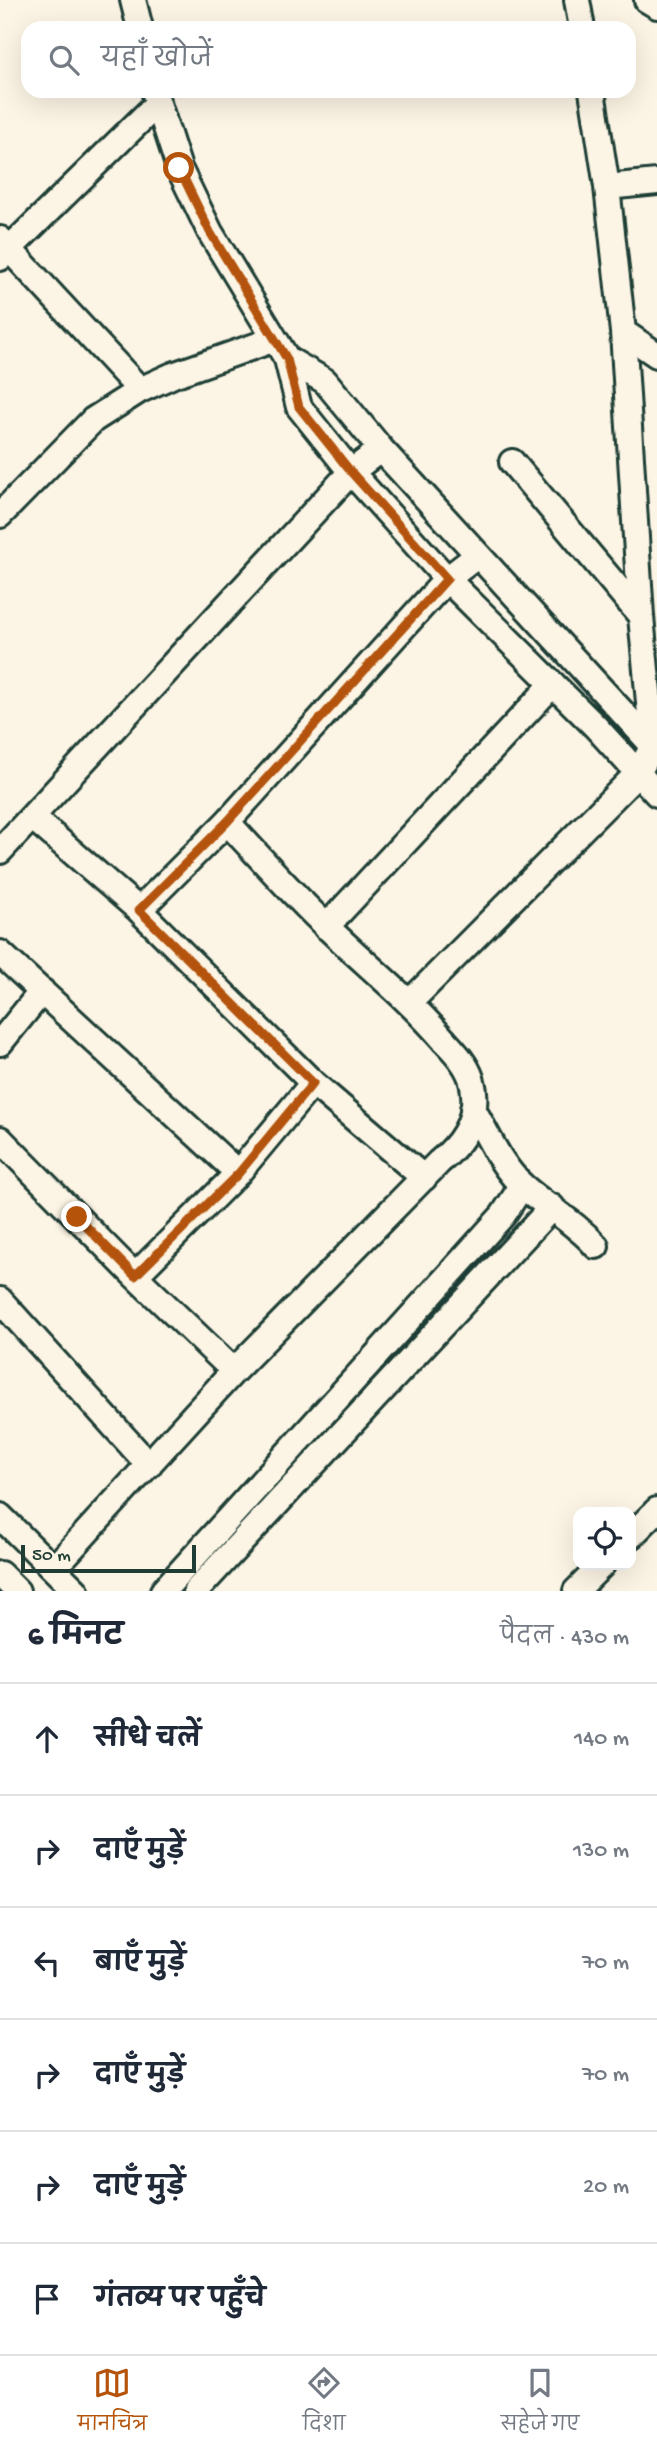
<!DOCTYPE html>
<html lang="hi">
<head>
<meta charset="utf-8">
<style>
	:root { --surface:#fff; --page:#f2f2f3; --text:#1f2937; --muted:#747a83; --line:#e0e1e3; --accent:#b45309 }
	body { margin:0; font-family:"Gochi Hand","Playpen Sans Deva",sans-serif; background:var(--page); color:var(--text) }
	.controls { position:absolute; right:21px; bottom:21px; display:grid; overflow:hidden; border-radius:14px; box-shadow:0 7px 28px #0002 }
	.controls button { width:63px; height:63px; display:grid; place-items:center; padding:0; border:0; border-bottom:2px solid var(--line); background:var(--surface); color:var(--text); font:35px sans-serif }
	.scale { position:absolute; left:21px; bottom:18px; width:175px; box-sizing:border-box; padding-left:7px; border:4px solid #1f3d34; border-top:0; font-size:19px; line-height:24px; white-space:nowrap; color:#1f3d34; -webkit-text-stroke:5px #fcf5e5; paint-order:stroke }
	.stop { position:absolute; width:21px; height:21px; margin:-16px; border:5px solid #b45309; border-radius:50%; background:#fff }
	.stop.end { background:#b45309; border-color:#fff; box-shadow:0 2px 7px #0008 }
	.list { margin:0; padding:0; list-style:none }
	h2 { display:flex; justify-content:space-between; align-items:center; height:91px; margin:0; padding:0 28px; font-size:30px }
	h2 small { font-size:23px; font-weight:400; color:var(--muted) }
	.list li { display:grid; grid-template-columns:46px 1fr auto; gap:21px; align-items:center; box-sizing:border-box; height:112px; padding:0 28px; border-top:2px solid var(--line) }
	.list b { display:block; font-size:26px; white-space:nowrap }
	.list em { font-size:23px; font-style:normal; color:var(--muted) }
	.icon { flex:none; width:38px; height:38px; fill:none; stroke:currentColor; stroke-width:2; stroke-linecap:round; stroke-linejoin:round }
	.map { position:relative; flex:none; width:657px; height:1591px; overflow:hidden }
	.search { position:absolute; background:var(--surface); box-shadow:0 7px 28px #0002; left:21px; right:21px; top:21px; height:77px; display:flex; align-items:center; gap:18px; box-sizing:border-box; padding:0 24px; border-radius:21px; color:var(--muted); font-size:26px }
	.sheet { height:763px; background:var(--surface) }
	nav { display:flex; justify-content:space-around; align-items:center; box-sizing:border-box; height:98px; border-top:2px solid var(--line); background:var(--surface); font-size:19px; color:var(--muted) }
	nav a { display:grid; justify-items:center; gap:4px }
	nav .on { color:var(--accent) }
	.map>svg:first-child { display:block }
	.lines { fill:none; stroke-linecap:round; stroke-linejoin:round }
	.minor-casing { stroke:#1f3d34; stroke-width:30 }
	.minor { stroke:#fcf5e5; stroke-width:24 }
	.route { stroke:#b45309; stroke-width:9 }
</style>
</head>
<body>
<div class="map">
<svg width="657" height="1591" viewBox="0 0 657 1591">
	<rect width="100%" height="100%" fill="#fcf5e5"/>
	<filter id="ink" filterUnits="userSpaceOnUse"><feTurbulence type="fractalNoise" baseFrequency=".0143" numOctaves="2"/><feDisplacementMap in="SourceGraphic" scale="14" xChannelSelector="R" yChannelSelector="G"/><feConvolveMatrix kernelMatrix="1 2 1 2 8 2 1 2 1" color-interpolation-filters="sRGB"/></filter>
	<g filter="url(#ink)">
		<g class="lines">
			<g class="minor-casing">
				<path id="minor" d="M133,0L140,28
					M577,0L582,28
					M647,0L657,6
					M154,91L179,168L210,232L287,359L299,407L351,472L447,579L595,726L657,794
					M607,187L657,182
					M0,239L140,390
					M0,258L157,104
					M623,332L657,355
					M287,359L325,381L381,449L656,749
					M512,462L641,616
					M0,515L93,420L140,390L173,375L275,339
					M32,817L139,910L313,1083L424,1178
					M0,851L351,472L381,449
					M139,910L227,822L447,579L478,555
					M326,927L553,684
					M0,953L238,1173
					M410,1002L638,773L653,746L641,616L623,332L607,187L592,91
					M0,1043L42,991
					M473,1109C488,1135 501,1167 524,1187C548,1208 575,1222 596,1246
					M0,1139L135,1276L234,1371
					M135,1276L238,1173L313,1083
					M0,1300L149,1465
					M0,1516L76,1591
					M631,1536L657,1510
					M54,1568L234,1371L439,1162C465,1141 482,1113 471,1078C466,1063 454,1051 443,1039C408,998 366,965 327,927C292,894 260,857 227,822
					M0,1574L17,1591
					M163,1591L503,1215L522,1186
					M196,1591L552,1207
					M576,1591L602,1565"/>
			</g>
			<use href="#minor" class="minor"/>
		</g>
	</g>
	<g class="lines" filter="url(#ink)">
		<path class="route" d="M77,1217L135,1276L238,1174L313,1083L139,910L227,822L447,579L351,472L299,407L287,359L210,232L179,168"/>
	</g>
</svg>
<div class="controls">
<button><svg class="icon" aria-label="locate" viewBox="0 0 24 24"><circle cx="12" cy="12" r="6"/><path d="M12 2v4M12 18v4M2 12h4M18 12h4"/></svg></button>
</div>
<div class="scale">50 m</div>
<div class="stop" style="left:179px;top:168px"></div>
<div class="stop end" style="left:77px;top:1217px"></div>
<div class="search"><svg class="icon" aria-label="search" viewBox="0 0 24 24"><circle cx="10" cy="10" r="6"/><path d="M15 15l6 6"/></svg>यहाँ खोजें</div>
</div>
<section class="sheet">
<h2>6 मिनट<small>पैदल · 430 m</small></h2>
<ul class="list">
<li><svg class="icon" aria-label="ahead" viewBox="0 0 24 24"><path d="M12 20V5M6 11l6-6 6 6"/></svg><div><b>सीधे चलें</b></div><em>140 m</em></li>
<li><svg class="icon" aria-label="right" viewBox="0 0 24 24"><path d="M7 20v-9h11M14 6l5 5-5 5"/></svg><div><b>दाएँ मुड़ें</b></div><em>130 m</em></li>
<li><svg class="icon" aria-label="left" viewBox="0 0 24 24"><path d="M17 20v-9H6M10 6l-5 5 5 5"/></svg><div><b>बाएँ मुड़ें</b></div><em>70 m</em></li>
<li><svg class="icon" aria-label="right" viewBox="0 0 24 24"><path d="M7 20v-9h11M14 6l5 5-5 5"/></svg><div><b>दाएँ मुड़ें</b></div><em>70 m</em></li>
<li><svg class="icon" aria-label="right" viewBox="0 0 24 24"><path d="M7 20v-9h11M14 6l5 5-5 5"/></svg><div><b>दाएँ मुड़ें</b></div><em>20 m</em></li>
<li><svg class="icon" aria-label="arrive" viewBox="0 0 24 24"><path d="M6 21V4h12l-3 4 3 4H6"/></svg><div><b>गंतव्य पर पहुँचे</b></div></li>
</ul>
</section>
<nav>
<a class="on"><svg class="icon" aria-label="map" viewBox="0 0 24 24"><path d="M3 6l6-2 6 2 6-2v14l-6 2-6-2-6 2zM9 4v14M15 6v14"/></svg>मानचित्र</a>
<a><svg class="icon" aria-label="directions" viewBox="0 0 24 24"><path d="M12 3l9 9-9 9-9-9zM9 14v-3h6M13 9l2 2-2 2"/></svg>दिशा</a>
<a><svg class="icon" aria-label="saved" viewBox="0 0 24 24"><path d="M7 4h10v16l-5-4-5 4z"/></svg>सहेजे गए</a>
</nav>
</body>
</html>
